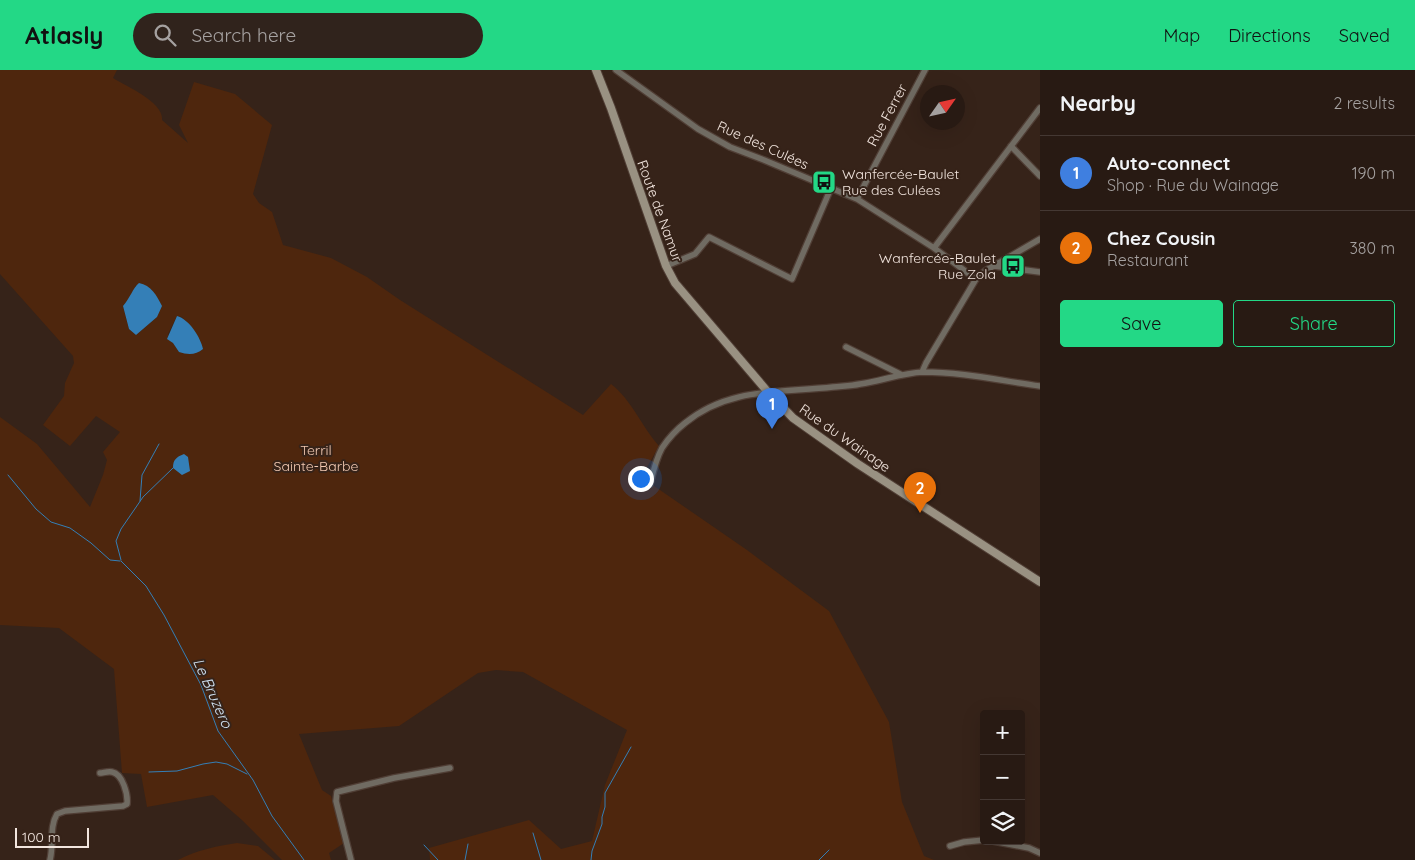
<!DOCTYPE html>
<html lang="en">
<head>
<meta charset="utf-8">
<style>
	:root { --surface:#281a13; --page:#30231c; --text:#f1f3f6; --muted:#a5a1a0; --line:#443833; --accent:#23d886 }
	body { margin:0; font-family:Quicksand,sans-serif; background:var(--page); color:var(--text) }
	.controls { position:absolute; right:15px; bottom:15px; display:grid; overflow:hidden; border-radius:5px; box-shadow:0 5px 20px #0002 }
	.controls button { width:45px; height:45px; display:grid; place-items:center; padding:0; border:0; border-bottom:1px solid var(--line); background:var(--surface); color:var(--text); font:25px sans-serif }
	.compass { position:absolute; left:920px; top:15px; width:45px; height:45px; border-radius:50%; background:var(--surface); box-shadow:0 5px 20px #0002; rotate:56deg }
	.scale { position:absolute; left:15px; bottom:12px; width:74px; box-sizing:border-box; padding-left:5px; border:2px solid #f2e5de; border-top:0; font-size:14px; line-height:18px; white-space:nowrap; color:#f2e5de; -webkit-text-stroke:4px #362319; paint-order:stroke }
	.you { position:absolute; left:640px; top:408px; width:18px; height:18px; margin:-12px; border:4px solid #fff; border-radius:50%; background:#1a73e8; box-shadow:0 0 0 8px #1a73e833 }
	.badge { display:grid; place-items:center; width:32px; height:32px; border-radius:50%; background:var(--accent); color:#fff; font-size:16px; font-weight:700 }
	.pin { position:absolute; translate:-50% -41px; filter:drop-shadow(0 1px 2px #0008) }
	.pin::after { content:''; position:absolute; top:26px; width:18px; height:15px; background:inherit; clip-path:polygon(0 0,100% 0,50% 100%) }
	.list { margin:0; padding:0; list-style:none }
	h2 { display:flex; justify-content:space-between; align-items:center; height:65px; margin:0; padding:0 20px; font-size:21px }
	h2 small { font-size:16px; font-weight:400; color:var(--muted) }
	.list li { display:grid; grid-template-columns:32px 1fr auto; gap:15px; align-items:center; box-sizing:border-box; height:75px; padding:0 20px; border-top:1px solid var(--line) }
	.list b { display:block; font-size:19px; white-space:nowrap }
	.list p { margin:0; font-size:16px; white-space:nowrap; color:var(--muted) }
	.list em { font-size:16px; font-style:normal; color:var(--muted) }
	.actions { display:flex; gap:10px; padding:15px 20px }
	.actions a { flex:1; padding:11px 0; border:1px solid var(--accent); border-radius:5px; text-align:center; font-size:18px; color:var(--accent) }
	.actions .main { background:var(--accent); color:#111 }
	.icon { flex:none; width:28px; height:28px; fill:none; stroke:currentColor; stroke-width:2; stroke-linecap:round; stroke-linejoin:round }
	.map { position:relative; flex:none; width:1040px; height:790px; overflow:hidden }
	header { display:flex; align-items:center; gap:30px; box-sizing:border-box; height:70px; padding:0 25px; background:var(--accent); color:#111 }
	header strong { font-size:24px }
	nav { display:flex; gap:28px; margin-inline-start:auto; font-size:18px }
	.search { width:350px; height:45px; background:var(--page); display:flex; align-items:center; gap:12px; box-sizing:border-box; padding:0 18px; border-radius:28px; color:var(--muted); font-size:19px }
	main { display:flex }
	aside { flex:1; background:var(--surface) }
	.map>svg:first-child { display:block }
	.green { fill:#4e260d; fill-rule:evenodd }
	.water { fill:#347fb7 }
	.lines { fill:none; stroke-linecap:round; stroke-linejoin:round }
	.stream { stroke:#347fb7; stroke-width:1 }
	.minor-casing { stroke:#503e35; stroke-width:8 }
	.secondary-casing { stroke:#503e35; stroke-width:10 }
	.minor { stroke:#706b62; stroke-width:5.5 }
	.secondary { stroke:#999182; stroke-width:8 }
	.labels { text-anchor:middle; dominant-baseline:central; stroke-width:4; stroke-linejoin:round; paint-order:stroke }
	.street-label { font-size:14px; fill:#f2e5de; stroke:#362319 }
	.poi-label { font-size:14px; fill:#f2e5de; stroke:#362319; text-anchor:start }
	.park-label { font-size:14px; fill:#f3c9b2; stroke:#362319 }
	.water-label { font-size:15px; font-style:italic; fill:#d2e4f4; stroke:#362319 }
</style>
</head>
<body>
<header>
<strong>Atlasly</strong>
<div class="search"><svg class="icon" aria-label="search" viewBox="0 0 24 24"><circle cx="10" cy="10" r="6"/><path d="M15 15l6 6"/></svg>Search here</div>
<nav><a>Map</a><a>Directions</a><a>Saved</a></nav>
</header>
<main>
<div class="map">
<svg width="1040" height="790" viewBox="0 0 1040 790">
	<rect width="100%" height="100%" fill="#362319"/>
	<path class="green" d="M0,0H117L113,8C127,17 164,32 162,50L188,73L179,55L194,12L235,24L272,55L253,124L259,133L272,142L283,175L331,188L367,207L400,230L583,345L611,314C631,329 642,357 659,376L645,401L644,409L747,480L829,541L889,652L902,732L924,786L934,790H430L429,778L529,750L561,779L592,771L605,715L627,660L523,602L496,600L478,603L399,656L299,664L322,720L331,726L344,773L329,783L331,790H282L242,750L213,725L147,737L141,704L122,703L114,599L59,558L0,555V347L37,374L90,437L103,405L107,390L103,382L120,362L96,346L70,376L43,355L64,326L65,313L74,293L73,286L0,204ZM136,215L157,247L136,265L129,259L123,236L130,228ZM177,246L182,247L197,265L179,282L168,264Z
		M237,773L258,776L275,790H178C197,780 217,776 237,773Z"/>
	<path class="water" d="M139,213C151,215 157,226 162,236L157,247L136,265L129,259L123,236C130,228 133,218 139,213Z
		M177,246C189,249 201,268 203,279C196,285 188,285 179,282L173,273L167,269Z
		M184,384L188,387L190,401L182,405L173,398C173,390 176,387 184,384Z"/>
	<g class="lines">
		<path class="stream" d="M8,405L36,439L51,452L70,458L91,473L110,490L120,491
			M140,431L142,405L159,374
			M121,490L116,471L121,459L143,427L173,398
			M121,491L146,516L164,545L201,615L218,661L253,710L272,746L304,790
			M149,702L177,701L203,694L216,692L227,694L247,704
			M533,763L541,790
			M424,775L438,790
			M465,790L468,774
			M591,790L592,781L602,754V747L605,737V723L631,677
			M819,790L829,780"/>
		<g class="minor-casing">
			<path id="minor" d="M616,0L698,59L730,77L764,90L857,129L934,178L976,209
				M1011,76L1040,106
				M857,129L925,0
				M934,178L1040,38
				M666,196L695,184L709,167L792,209L831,118
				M994,196L1040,202
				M846,277L902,305
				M922,302L926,293L976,209L985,201L1040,169
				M650,414C653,402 656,389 662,378C668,369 676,360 685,353C729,317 780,323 833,317C842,316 851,316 860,314C881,311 902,303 923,302C962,302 1002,311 1040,316
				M993,771L1029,778L1040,783
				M950,776L964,772L984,770
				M50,790C54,775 49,757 57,744L65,741L123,736L127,734C128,725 123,704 112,702C108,701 103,703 100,703
				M351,790L336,731L337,722L394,708L450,698"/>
		</g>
		<g class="secondary-casing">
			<path id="secondary" d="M596,0L611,38L666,196L675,213L767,321L793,348L858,394L1040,512"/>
		</g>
		<use href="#minor" class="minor"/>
		<use href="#secondary" class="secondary"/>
	</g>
	<defs>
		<g id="bus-square" transform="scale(1.25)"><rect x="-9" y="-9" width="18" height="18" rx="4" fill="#23d886" stroke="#362319"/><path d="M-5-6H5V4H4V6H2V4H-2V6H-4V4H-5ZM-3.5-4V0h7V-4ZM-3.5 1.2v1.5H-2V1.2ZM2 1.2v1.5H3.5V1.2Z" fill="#111"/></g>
	</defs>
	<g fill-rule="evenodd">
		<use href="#bus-square" x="824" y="112"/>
		<use href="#bus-square" x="1013" y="196"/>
	</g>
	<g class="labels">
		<g class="street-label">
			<text transform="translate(887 45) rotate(-62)">Rue Ferrer</text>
			<text transform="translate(763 75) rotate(24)">Rue des Culées</text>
			<text transform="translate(660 141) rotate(70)">Route de Namur</text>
			<text transform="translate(845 368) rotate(35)">Rue du Wainage</text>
		</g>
		<g class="poi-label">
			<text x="842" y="104">Wanfercée-Baulet<tspan x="842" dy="16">Rue des Culées</tspan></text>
			<text x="996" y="188" text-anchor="end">Wanfercée-Baulet<tspan x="996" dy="16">Rue Zola</tspan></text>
		</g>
		<g class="park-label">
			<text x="316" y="380">Terril<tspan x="316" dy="16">Sainte-Barbe</tspan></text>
		</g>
		<g class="water-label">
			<text transform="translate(213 623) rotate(66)">Le Bruzero</text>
		</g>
	</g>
</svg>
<div class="controls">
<button>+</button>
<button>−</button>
<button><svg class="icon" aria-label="layers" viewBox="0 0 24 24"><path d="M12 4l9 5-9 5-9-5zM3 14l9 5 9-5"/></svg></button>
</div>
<svg class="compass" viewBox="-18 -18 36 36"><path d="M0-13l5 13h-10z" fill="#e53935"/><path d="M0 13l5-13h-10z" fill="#a5a1a0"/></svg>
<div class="scale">100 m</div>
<div class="you"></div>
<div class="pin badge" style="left:772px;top:359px;background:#3f7fe0">1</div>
<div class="pin badge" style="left:920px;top:443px;background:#e8710a">2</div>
</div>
<aside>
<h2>Nearby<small>2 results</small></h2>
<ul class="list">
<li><span class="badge" style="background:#3f7fe0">1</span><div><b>Auto-connect</b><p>Shop · Rue du Wainage</p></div><em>190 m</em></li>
<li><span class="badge" style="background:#e8710a">2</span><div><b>Chez Cousin</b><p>Restaurant</p></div><em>380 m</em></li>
</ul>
<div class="actions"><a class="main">Save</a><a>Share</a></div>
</aside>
</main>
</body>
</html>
